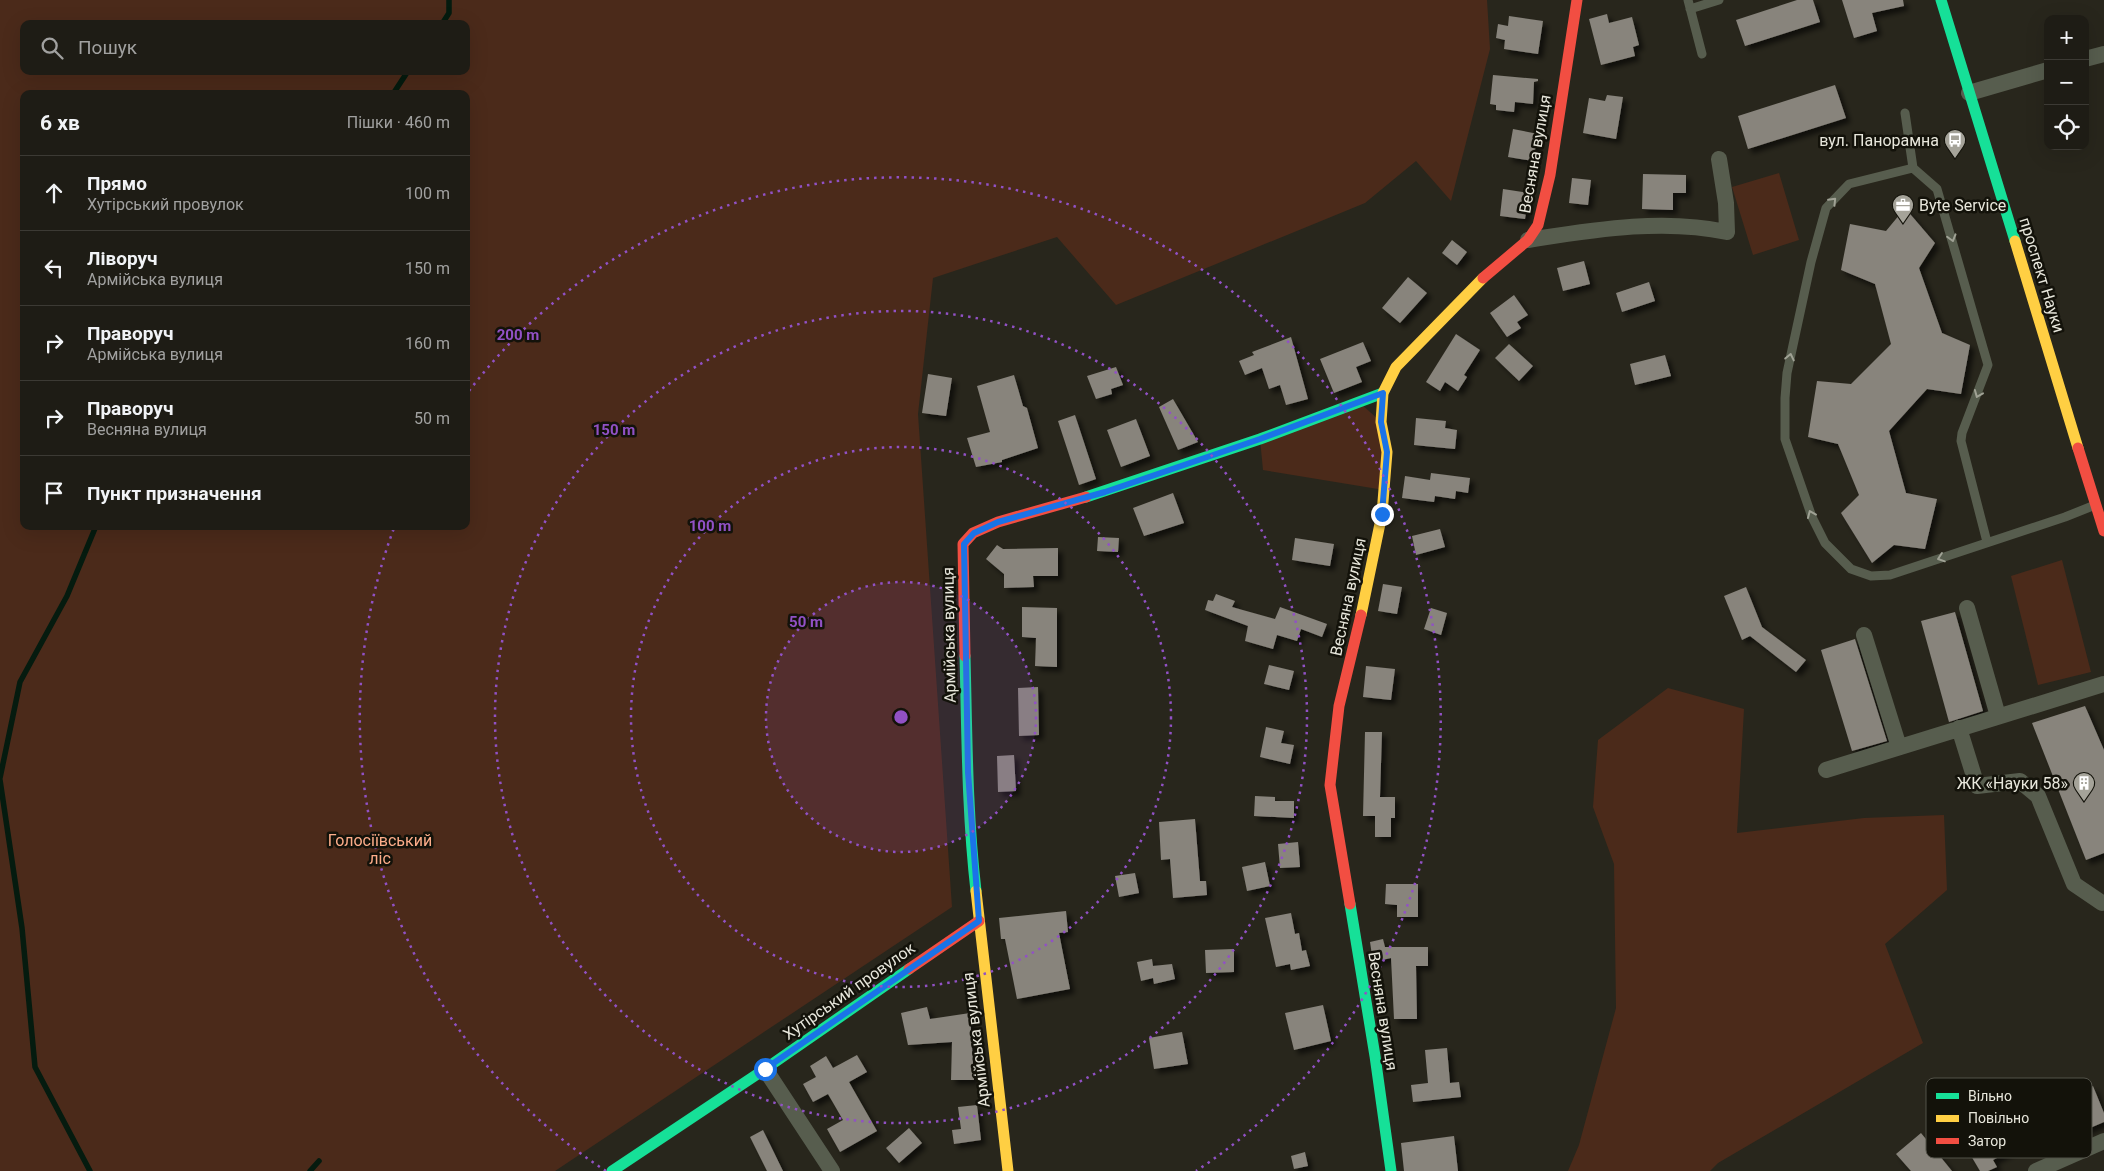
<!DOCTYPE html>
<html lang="uk">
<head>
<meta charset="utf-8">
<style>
	:root { --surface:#1e1c15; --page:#2b2922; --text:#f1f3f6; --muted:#a1a1a0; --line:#3c3a34 }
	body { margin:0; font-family:Roboto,sans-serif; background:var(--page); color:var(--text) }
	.controls { position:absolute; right:15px; top:15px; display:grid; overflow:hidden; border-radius:10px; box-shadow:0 5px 20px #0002 }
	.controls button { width:45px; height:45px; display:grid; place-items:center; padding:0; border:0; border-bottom:1px solid var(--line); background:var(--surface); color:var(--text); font:25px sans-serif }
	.stop { position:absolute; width:15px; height:15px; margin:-11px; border:4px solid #1a73e8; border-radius:50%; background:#fff }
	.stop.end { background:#1a73e8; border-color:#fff; box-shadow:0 1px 5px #0008 }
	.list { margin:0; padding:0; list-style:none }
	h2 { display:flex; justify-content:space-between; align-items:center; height:65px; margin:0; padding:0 20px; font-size:21px }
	h2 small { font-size:16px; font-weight:400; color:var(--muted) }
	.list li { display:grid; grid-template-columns:32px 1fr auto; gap:15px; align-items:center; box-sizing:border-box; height:75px; padding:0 20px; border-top:1px solid var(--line) }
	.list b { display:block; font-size:19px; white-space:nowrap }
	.list p { margin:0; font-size:16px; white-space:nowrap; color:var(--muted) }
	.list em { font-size:16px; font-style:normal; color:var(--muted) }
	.icon { flex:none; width:28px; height:28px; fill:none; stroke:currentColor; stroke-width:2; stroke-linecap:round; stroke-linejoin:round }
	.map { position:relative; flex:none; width:2104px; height:1171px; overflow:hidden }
	.search { position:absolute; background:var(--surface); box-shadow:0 5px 20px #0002; left:20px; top:20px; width:450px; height:55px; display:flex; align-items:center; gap:12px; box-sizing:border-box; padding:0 18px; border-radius:10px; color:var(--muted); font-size:19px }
	.panel { position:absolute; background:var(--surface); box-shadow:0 5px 20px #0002; left:20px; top:90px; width:450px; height:440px; border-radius:10px }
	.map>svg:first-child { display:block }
	.green { fill:#4b2a1a; fill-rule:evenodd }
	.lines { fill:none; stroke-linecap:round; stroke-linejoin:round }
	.stream { stroke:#051b0f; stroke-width:5.5 }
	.building { fill:#88847c; filter:url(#shadow) }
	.lane { stroke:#575d4e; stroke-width:9 }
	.street { stroke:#575d4e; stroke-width:16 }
	.fast { stroke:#16e098; stroke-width:11 }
	.slow { stroke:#ffcf43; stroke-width:11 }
	.jam { stroke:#f24e42; stroke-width:11 }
	.oneway { stroke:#a0a295 }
	.route { stroke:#1a73e8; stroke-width:6 }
	.ring { fill:none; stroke:#9151c5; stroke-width:2.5; stroke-dasharray:2.5 5 }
	.labels { text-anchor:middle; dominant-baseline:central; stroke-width:5; stroke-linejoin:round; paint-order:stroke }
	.poi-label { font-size:16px; fill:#e8e7dc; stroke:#13120a; text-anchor:end }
	.street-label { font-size:16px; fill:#e8e7dc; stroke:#13120a }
	.park-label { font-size:16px; fill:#fdad8a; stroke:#13120a }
	.key { fill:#13120a; stroke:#535249; stroke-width:1 }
	.key-label { font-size:14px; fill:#e8e7dc }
	.centre { fill:#9151c5; stroke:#13120a; stroke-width:2.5 }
	.ring-label { font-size:15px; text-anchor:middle; font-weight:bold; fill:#9151c5; stroke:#13120a; stroke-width:5; stroke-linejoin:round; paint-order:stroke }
</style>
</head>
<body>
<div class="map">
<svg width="2104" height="1171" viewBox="0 0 2104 1171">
	<defs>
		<filter id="shadow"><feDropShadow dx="4.5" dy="4.5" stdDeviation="2.5" flood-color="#0009"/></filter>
	</defs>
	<rect width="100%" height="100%" fill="#28261c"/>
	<path class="green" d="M0,0H1487L1490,49L1451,201L1416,161L1365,203L1116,305L1057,237L933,278L918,414L952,907L555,1171H0ZM24,24H466V71H24ZM24,94H466V526H24Z
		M1779,173L1799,240L1753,255L1732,187Z
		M1359,402L1381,422L1384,490L1263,470L1260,439Z
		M2062,560L2091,672L2038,685L2011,576Z
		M1668,688L1744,709L1737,833L1864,818L1944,815L1947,890L1885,944L1923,1043L1718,1163L1710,1171H1568L1579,1145L1616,1008L1614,864L1593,807L1598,740Z"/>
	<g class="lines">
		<path class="stream" d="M442,24L449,13V0
			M393,94L408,71
			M0,778L20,682L67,596L96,526
			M0,780L22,928L35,1067L90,1171
			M310,1171L319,1161"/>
	</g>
	<path class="building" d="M1797,0H1813L1820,22L1745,46L1736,20Z
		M1842,0H1903L1904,6L1872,13L1877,31L1854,38Z
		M1607,14L1609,23L1632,17L1639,45L1633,47L1635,56L1601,65L1589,19Z
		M1509,16L1543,21L1538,54L1504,49L1505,40L1496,38L1498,24L1508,26Z
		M1493,75L1538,79V81L1534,82L1533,104L1515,102L1514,112L1496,110V105L1490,104Z
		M1835,85L1846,118L1748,149L1738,116Z
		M1607,95L1623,97L1616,139L1583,133L1589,98L1605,101Z
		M1513,129L1538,134L1533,161L1508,157Z
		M1643,174L1686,175V193H1673V210L1642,209Z
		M1572,178L1591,180L1588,205L1569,203Z
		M1503,189L1529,193L1525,219L1500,216Z
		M1905,208L1935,243L1919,268L1942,333L1970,345L1961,394L1927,389L1889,431L1906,493L1937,499L1925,549L1894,545L1872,563L1841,513L1859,495L1838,444L1808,437L1817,381L1851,384L1891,344L1875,284L1841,270L1850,224L1886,231Z
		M1452,240L1467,252L1457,265L1442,253Z
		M1584,261L1590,284L1563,291L1557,268Z
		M1408,277L1427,293L1400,323L1382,308Z
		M1649,282L1655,301L1622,312L1616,293Z
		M1514,295L1528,315L1517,322L1521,328L1507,337L1490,313Z
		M1456,334L1480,350L1464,375L1467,377L1458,391L1445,382L1440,391L1426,382Z
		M1291,337L1308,399L1286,405L1280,385L1269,389L1262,368L1245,375L1239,361L1254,355L1252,352Z
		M1363,342L1371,361L1356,367L1362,382L1334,393L1320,359Z
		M1509,344L1533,366L1519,381L1495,358Z
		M1665,355L1671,376L1635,385L1630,364Z
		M1116,367L1123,385L1111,389L1112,394L1096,399L1087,376Z
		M928,374L952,378L946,416L922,413Z
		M1014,375L1023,406L1027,408L1038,448L1002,460V462L976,467L967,438L990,432L977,386Z
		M1173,399L1198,442L1178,450L1159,407Z
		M1075,415L1096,479L1079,485L1058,421Z
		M1416,418L1446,421L1445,428L1457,430L1455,449L1414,445Z
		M1136,419L1150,456L1121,467L1107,430Z
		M1431,473L1470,478L1468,493L1456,491L1455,499L1435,496L1434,502L1402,498L1405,476L1430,480Z
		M1173,493L1184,523L1144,536L1133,508Z
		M1440,529L1445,547L1416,555L1412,536Z
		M1098,537L1119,538L1118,552L1097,551Z
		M1295,538L1334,544L1330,566L1292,560Z
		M997,545L1003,549L1058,548V576H1033L1034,587L1004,588V574L986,559Z
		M1383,584L1402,587L1397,614L1378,611Z
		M1746,587L1762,627L1806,660L1796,672L1750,636L1742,640L1724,596Z
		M1216,594L1235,601L1232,607L1275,619L1280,607L1327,624L1322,637L1301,629L1297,641L1277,635L1273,649L1245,641L1248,626L1205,610L1208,600L1213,601Z
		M1022,607L1057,608V667L1035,666L1036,638L1022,637Z
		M1431,608L1447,613L1441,635L1424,629Z
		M1955,612L1983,711L1949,722L1921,621Z
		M1855,639L1887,741L1852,751L1821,650Z
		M1269,665L1294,671L1289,690L1264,684Z
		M1366,666L1395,669L1391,700L1363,697Z
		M1038,687L1039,735L1019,736L1018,688Z
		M2085,706L2104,750V853L2086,860L2032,723Z
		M1266,727L1284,731L1281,743L1294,745L1290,764L1260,757Z
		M1365,732H1382L1380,797H1395V818H1391V837H1375V816H1363Z
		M1014,755L1016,791L998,792L997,756Z
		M1255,796L1275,797V801H1294V818L1254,816Z
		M1195,819L1200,881H1206L1207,895L1173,898L1170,859L1161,860L1159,822Z
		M1298,842L1300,867L1280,868L1278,844Z
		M1265,862L1270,886L1247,891L1242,867Z
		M1135,873L1139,893L1119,897L1115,876Z
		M1386,884H1418V917H1397V905L1385,904Z
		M1066,911L1068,932L1059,933L1070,989L1017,999L1005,939H1001L999,918Z
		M1291,913L1295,934L1299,933L1302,951L1306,950L1310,966L1291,970L1290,964L1276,967L1265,918Z
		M1383,939L1385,947H1428V966H1416L1417,1019H1394L1391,958L1373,962L1370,942Z
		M1234,949V972L1206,973L1205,950Z
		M1152,959L1153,966L1172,964L1175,979L1154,984L1153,978L1141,981L1137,962Z
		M1323,1005L1331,1041L1294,1050L1285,1013Z
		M927,1007L930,1019L970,1013L974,1080H951L952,1042L908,1045L901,1013Z
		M1182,1032L1188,1064L1154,1069L1149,1038Z
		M1447,1048L1450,1083L1459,1082L1461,1097L1413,1102L1411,1085L1428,1083L1425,1050Z
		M857,1055L867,1072L849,1082L877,1131L840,1152L827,1129L843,1120L828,1094L813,1102L803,1084L816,1077L810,1066L826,1056L833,1068Z
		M2093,1086L2104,1113V1122L2076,1134L2067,1115L2041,1129L2046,1139L2028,1148L2025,1143L1993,1160L1997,1167L1988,1171H1980L1970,1154V1148L2015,1124L2012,1117L2041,1102L2044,1107Z
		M977,1105L981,1140L954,1144L952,1130L961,1129L958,1107Z
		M909,1128L922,1143L899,1163L886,1148Z
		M763,1130L783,1171H767L750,1137Z
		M1921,1133L1952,1171H1911L1896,1154Z
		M1454,1136L1458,1171H1404L1401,1143Z
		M1305,1152L1308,1166L1294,1169L1291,1156Z"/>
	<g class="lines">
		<path class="lane" d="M1688,0L1702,54
			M1690,9L1719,0
			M1905,113L1913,168L1937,189L1988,365L1962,433L1961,441L1987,542
			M1913,168L1849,184L1826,208L1811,262L1787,373L1785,398V439L1812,517L1825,543L1851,569L1871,576L1890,575L2065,517L2095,505"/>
		<path class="street" d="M2085,59L2104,54
			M1969,93L2048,70
			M1528,240C1593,230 1662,218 1727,232L1726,203L1719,159
			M1967,608L1998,716
			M1864,635L1899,747
			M1959,728L1977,786L2020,781L2038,796L2074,884L2102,903
			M1826,770L2104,684
			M765,1069L832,1171
			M2036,1171L2104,1141"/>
		<path class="fast" d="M1941,0L2015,241
			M1086,497L1260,439L1383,393
			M965,656C967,734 967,813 976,891
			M1350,904L1375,1056L1391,1171
			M612,1171L765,1069L909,969"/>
		<path class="slow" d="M2015,241L2078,448
			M1361,615L1382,514L1387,452L1381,422L1383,393L1396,367L1483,278
			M976,891L1008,1171"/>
		<path class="jam" d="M1483,278L1528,240L1538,225L1550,175L1577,0
			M2078,448L2104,531
			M965,656L963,544L973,533L998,522L1086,497
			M1350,904L1330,785L1339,706L1361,615
			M909,969L979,921"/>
	</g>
	<defs><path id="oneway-chevron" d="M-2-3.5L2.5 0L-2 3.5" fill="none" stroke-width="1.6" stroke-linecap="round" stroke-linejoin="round" transform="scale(1.25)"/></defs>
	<g class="oneway">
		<use href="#oneway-chevron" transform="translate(1833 201) rotate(-46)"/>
		<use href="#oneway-chevron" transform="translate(1952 238) rotate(74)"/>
		<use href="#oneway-chevron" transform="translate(1790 357) rotate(-78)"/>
		<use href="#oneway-chevron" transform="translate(1978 394) rotate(112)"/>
		<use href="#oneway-chevron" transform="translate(1811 514) rotate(-113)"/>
		<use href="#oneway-chevron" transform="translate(1941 558) rotate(161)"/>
	</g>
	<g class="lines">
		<path class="route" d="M765,1069L979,921L968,772L964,544L974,533L998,522L1105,492L1260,439L1383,393L1381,422L1387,452L1382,514"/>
	</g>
	<circle cx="901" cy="717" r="135" fill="#9151c5" fill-opacity=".12"/>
	<g class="ring">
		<circle cx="901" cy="717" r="135"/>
		<circle cx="901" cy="717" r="270"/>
		<circle cx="901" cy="717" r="406"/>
		<path d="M606 1171A541 541 0 0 1 394 528M469 391A541 541 0 1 1 1196 1171"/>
	</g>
	<defs>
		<g id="bus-pin" transform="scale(1.125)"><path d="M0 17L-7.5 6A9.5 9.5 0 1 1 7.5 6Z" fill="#a5a399" stroke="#13120a"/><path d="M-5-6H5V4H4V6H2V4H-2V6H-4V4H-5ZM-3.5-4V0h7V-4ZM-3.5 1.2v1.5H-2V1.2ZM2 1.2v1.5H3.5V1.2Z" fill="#fff"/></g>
		<g id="office-pin" transform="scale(1.125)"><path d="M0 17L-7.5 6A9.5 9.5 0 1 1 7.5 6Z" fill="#a5a399" stroke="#13120a"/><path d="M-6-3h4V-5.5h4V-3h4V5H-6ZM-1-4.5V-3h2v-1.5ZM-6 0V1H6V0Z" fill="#fff"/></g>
		<g id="building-pin" transform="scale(1.125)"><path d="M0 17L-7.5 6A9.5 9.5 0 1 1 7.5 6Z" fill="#a5a399" stroke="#13120a"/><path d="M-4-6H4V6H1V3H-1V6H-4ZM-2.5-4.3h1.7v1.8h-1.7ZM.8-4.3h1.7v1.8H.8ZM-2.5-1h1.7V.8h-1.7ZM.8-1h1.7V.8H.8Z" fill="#fff"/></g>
	</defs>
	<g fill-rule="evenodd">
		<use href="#bus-pin" x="1955" y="140"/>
		<use href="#office-pin" x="1903" y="205"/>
		<use href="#building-pin" x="2084" y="783"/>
	</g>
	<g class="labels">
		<g class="poi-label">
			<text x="1939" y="140">вул. Панорамна</text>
			<text x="1919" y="205" text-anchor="start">Byte Service</text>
			<text x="2068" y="783">ЖК «Науки 58»</text>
		</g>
		<g class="street-label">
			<text transform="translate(1535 154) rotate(-80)">Весняна вулиця</text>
			<text transform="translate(2042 275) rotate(73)">проспект Науки</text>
			<text transform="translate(1348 597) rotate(-78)">Весняна вулиця</text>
			<text transform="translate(949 635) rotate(-91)">Армійська вулиця</text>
			<text transform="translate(849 991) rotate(-35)">Хутірський провулок</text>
			<text transform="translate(1383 1011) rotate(81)">Весняна вулиця</text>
			<text transform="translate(976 1040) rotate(-97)">Армійська вулиця</text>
		</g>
		<g class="park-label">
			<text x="380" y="840">Голосіївський<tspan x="380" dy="18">ліс</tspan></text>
		</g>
	</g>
	<rect x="1926" y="1078" width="166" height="80" rx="8" class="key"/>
	<rect x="1936" y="1093" width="23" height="6" fill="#16e098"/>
	<rect x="1936" y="1115" width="23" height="7" fill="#ffcf43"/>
	<rect x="1936" y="1138" width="23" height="6" fill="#f24e42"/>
	<g class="key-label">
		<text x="1968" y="1101">Вільно</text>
		<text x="1968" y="1123">Повільно</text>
		<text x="1968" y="1146">Затор</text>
	</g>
	<circle cx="901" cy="717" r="8" class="centre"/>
	<g class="ring-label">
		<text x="518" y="340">200 m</text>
		<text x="614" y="435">150 m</text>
		<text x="710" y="531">100 m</text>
		<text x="806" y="627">50 m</text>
	</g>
</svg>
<div class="controls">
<button>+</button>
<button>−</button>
<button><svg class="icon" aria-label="locate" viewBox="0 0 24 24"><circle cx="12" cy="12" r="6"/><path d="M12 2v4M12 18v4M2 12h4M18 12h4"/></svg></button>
</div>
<div class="stop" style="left:765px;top:1069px"></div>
<div class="stop end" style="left:1382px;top:514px"></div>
<div class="search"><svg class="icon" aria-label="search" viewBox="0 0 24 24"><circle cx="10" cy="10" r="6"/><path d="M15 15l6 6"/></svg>Пошук</div>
<section class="panel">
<h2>6 хв<small>Пішки · 460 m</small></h2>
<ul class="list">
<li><svg class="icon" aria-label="ahead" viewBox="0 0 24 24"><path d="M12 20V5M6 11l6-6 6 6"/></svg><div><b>Прямо</b><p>Хутірський провулок</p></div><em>100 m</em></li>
<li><svg class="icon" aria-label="left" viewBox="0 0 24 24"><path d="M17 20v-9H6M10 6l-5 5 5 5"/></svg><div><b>Ліворуч</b><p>Армійська вулиця</p></div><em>150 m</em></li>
<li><svg class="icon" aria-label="right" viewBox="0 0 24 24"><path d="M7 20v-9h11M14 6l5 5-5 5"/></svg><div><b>Праворуч</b><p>Армійська вулиця</p></div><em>160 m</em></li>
<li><svg class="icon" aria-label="right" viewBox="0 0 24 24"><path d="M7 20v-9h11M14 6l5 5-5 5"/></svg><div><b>Праворуч</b><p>Весняна вулиця</p></div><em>50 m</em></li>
<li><svg class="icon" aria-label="arrive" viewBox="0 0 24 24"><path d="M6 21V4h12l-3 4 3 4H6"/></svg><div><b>Пункт призначення</b></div></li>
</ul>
</section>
</div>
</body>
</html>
